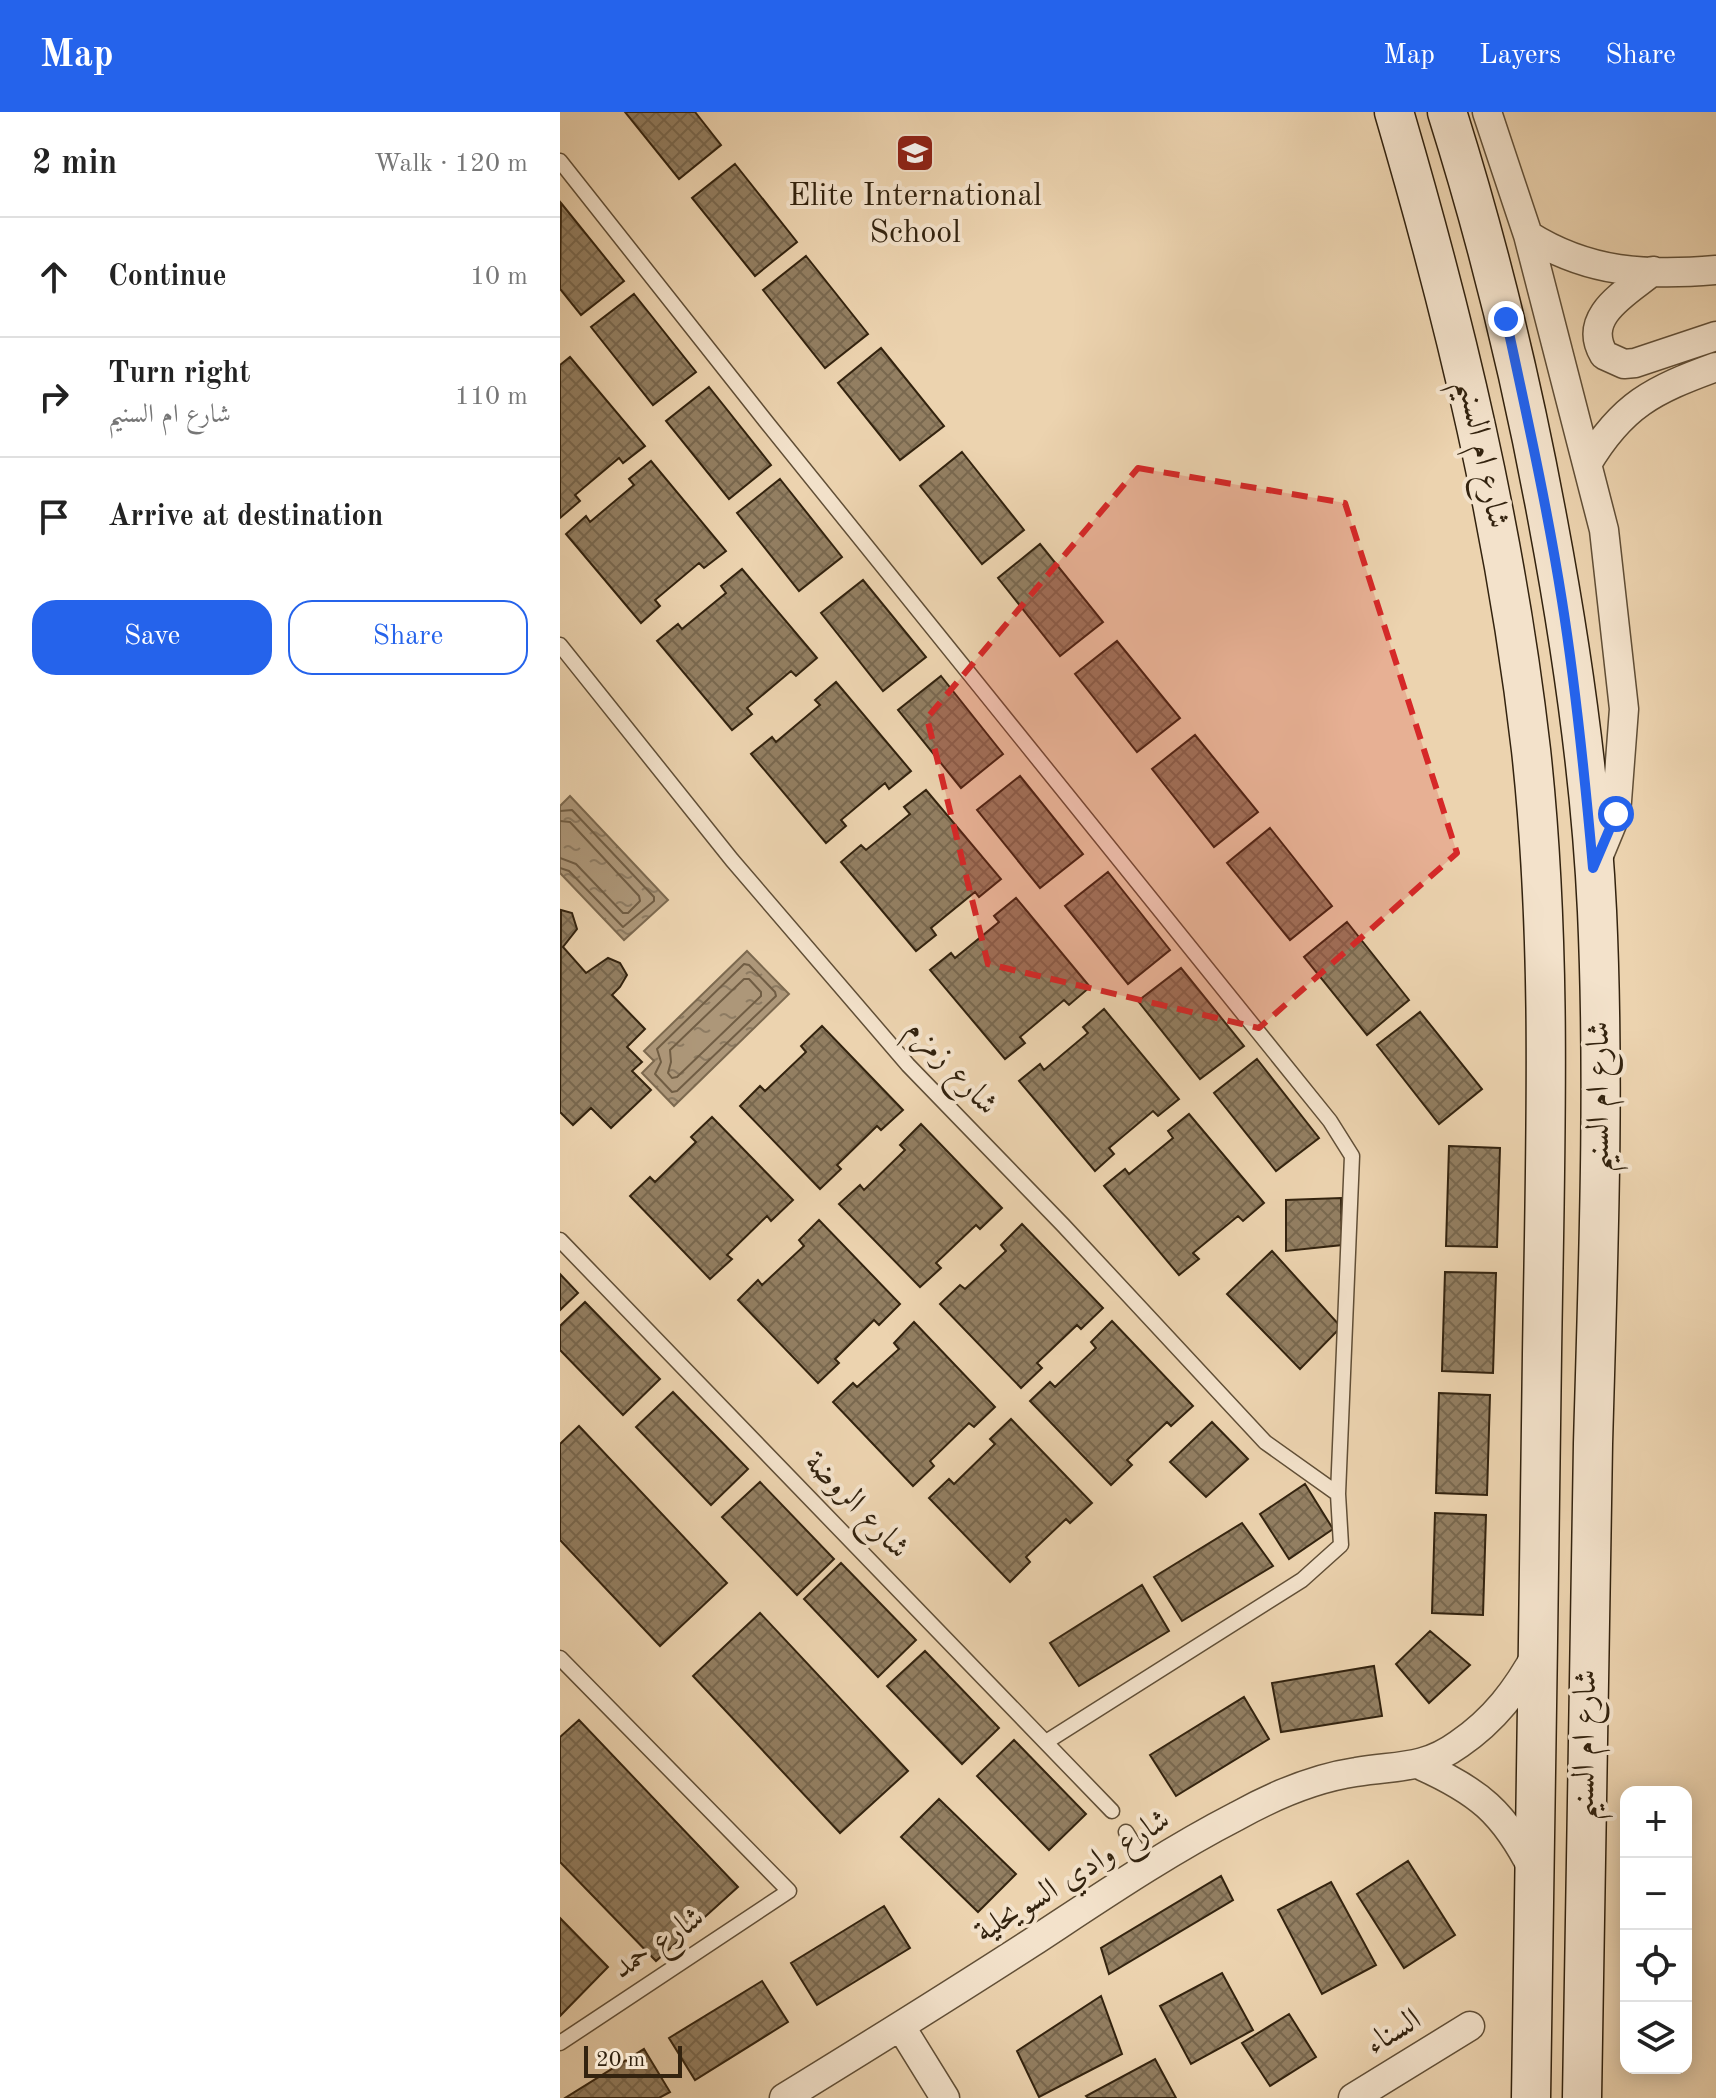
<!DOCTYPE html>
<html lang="en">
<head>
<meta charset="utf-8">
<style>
	:root { --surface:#fff; --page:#f2f2f2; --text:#222; --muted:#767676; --line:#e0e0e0; --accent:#2563eb }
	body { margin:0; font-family:"Old Standard TT",Amiri,serif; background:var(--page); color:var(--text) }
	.controls { position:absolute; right:24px; bottom:24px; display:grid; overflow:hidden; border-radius:16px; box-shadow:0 4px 20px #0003 }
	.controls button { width:72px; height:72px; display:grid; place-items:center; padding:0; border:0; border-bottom:2px solid var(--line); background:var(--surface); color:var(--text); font:40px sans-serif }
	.scale { position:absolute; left:24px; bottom:20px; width:98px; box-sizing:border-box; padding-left:8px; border:4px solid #33230f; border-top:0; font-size:22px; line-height:28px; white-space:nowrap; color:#33230f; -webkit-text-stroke:6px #f3e2cb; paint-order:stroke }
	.stop { position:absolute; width:24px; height:24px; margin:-18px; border:6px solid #2563eb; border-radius:50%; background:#fff }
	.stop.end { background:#2563eb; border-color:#fff; box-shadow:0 2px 8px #0008 }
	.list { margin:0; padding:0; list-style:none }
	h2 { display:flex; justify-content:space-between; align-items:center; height:104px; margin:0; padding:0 32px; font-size:34px }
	h2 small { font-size:26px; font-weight:400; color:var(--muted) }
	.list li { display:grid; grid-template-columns:52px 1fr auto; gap:24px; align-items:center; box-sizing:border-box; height:120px; padding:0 32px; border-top:2px solid var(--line) }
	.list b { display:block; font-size:30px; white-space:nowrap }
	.list p { margin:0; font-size:26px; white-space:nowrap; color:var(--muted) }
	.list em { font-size:26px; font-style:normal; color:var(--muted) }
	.actions { display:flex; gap:16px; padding:24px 32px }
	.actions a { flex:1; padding:18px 0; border:2px solid var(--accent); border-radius:24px; text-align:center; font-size:28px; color:var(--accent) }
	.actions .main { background:var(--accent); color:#fff }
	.icon { flex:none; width:44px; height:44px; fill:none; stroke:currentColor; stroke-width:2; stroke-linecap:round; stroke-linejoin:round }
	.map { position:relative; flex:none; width:1156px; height:1986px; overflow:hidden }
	header { display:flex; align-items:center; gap:48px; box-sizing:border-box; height:112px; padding:0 40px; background:var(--accent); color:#fff }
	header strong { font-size:38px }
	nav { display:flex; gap:44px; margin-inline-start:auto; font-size:28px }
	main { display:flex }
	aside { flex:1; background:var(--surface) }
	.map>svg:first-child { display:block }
	.water { fill:url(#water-ripples); stroke:#7c694f; stroke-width:2 }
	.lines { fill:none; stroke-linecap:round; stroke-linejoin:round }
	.shore { stroke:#705d44; stroke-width:2 }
	.building { fill:url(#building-cross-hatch); stroke:#33230f; stroke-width:2 }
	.lane-casing { stroke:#614f37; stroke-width:17 }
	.street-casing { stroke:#614f37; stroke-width:31 }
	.secondary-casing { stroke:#33230f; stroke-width:41 }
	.lane { stroke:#f3e2cb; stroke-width:14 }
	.street { stroke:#f3e2cb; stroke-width:28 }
	.secondary { stroke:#f3e2cb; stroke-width:38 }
	.route { stroke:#2563eb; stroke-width:10 }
	.marked { fill:#d62828; fill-opacity:0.2; stroke:#d62828; stroke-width:6; stroke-dasharray:16 10; stroke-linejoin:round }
	.labels { text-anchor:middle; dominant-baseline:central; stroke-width:8; stroke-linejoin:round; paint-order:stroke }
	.poi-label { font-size:32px; fill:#33230f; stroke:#f3e2cb }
	.street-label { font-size:32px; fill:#33230f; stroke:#f3e2cb }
</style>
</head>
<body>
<header>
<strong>Map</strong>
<nav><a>Map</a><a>Layers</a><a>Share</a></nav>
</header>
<main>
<aside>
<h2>2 min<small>Walk · 120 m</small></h2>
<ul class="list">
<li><svg class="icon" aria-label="ahead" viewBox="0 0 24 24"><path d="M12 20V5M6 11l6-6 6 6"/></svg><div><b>Continue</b></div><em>10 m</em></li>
<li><svg class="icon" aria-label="right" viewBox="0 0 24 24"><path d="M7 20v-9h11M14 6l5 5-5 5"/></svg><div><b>Turn right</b><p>شارع ام السنيم</p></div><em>110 m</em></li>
<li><svg class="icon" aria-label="arrive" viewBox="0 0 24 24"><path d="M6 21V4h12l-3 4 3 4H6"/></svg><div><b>Arrive at destination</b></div></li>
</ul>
<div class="actions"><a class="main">Save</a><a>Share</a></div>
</aside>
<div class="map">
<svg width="1156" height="1986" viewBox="0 0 1156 1986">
	<defs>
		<pattern id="water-ripples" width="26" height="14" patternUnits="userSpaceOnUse" patternTransform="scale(2)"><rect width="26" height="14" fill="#ad9779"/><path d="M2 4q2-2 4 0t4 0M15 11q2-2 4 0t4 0" fill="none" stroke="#8d7b62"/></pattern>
		<pattern id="building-cross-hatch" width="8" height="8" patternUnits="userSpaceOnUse" patternTransform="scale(2)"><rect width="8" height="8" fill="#937f62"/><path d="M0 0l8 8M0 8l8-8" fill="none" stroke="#79684f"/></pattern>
	</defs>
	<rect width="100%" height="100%" fill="#ecd3af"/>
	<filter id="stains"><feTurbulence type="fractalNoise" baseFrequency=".0025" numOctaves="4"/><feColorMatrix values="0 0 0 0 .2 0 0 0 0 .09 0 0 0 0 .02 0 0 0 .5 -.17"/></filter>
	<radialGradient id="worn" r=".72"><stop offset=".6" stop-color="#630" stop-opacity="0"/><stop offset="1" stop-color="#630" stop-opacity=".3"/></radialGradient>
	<path class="water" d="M10,684L108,788L64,828L0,761V694Z
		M187,839L229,882L114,994L82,961L94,949L84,939Z"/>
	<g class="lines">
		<path class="shore" d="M0,699L12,698L94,785V789L63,815L9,759L0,756
			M0,709L10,710L79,784L80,789L68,801H63L16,752L0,746
			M184,852L189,853L215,880L216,884L117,979L112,980L95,962L101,950L97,937Z
			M184,867H189L201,880V884L117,965L112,966L108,961L111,950L110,938Z"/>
	</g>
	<path class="building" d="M65,0H135L161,33L119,67Z
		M175,52L237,130L195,164L132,86Z
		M1,91L64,169L21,203L0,177Z
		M246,144L308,222L265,256L203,178Z
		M74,182L136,260L93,293L31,215Z
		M321,236L384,314L340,348L278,271Z
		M10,245L85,334L63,351L59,346L15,383L20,389L0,406V253Z
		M149,275L211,353L169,387L106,309Z
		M402,340L464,418L422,452L360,374Z
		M91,349L166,439L144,456L139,451L95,488L100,494L81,511L6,422L26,404L30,410L74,373L69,367Z
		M220,367L282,445L239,479L177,401Z
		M480,432L543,510L500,544L438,466Z
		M182,457L257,546L236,564L231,559L187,596L192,602L172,618L97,529L118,512L122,517L166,481L161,474Z
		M303,468L366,545L323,579L261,501Z
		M557,529L620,606L577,640L515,562Z
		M381,564L443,642L401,676L338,598Z
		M276,570L351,659L329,677L325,671L281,708L286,714L266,731L191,642L212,625L216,630L260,593L255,588Z
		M635,623L698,700L654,735L592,657Z
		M460,664L523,742L480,776L417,698Z
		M366,678L441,767L419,785L415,780L371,816L376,823L356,839L281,750L301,733L306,738L350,702L344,695Z
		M710,716L772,794L730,828L667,751Z
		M548,760L610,838L568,872L505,794Z
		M456,786L530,875L509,893L504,888L460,925L465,931L445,947L370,858L391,841L395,846L439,810L434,804Z
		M1,798L12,801L17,817L3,835L26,861L48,846L60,851L67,863L60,875L52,883L85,917L67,935L82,950L72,959L91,978L51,1016L31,996L13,1013L0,1000Z
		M787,810L849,888L807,923L744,845Z
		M621,856L684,934L640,967L578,889Z
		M544,897L619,987L598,1004L593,999L549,1036L554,1042L535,1059L459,969L480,952L484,958L528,921L523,915Z
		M860,900L922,977L879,1012L817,933Z
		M262,914L343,998L321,1018L317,1014L277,1053L281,1057L260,1077L180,994L200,974L205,979L246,940L241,934Z
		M697,947L759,1026L716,1059L654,981Z
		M629,1002L704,1091L683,1109L678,1104L633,1141L639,1147L619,1163L544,1074L565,1057L569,1062L613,1026L608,1019Z
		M152,1005L233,1088L211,1109L207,1104L167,1143L172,1147L150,1167L70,1084L90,1065L95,1070L136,1030L131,1025Z
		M361,1012L442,1096L420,1117L416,1113L376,1151L381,1156L360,1175L279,1092L300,1073L304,1078L345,1038L340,1033Z
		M889,1034L940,1036L937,1135L886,1134Z
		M781,1086L782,1133L726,1139V1088Z
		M259,1108L340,1192L319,1213L314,1208L275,1247L279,1251L258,1271L178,1188L198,1168L202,1173L244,1134L239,1128Z
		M462,1112L543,1196L521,1217L517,1213L477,1251L482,1256L461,1276L380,1192L400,1173L405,1177L446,1139L441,1133Z
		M712,1139L781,1215L740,1257L667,1182Z
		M885,1160L936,1161L933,1261L882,1259Z
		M0,1162L18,1181L0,1198Z
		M25,1190L100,1267L63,1303L0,1238V1214Z
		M552,1209L633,1294L611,1314L607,1310L567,1348L572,1353L551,1373L470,1289L490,1270L495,1275L536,1236L531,1230Z
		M354,1210L435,1295L414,1315L409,1311L370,1349L374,1354L353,1374L273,1290L293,1271L297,1275L339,1237L334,1231Z
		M113,1280L188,1357L151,1393L76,1315Z
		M879,1281L930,1283L927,1383L876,1381Z
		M451,1307L532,1391L510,1411L506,1407L466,1445L470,1450L450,1470L369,1386L389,1367L394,1372L435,1332L430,1327Z
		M652,1310L688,1347L646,1385L610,1350Z
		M19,1314L167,1471L100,1534L0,1428V1332Z
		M200,1370L274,1447L237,1483L162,1405Z
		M745,1372L773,1417L729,1447L700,1402Z
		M875,1401L926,1403L923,1503L872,1501Z
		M682,1411L713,1454L622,1509L594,1465Z
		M281,1451L356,1528L318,1565L244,1487Z
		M582,1473L609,1519L519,1574L490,1531Z
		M200,1501L348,1659L280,1721L133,1564Z
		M870,1519L910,1553L869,1591L836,1552Z
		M365,1539L439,1616L402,1652L327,1574Z
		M814,1554L822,1604L721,1620L712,1571Z
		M684,1585L709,1627L616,1684L590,1643Z
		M19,1608L178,1775L96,1849L0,1750V1625Z
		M454,1628L526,1702L489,1738L417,1664Z
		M379,1687L456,1762L418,1800L341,1725Z
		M848,1749L895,1823L844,1856L797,1782Z
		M661,1764L673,1788L549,1862L541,1836Z
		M771,1770L816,1853L762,1882L718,1798Z
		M324,1794L350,1836L257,1893L231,1851Z
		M0,1806L48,1855L0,1904Z
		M662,1861L693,1918L631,1952L600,1894Z
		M202,1869L228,1910L135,1968L109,1926Z
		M541,1884L562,1942L479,1985L457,1939Z
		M729,1902L756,1945L710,1974L682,1931Z
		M84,1937L110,1980L99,1986H5Z
		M595,1947L616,1986H528L526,1984Z"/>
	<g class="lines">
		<g class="lane-casing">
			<path id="lane" d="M0,49L208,312L770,1009L792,1044L778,1382L781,1433L742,1468L486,1630
				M0,533L172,748L348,953L503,1113L705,1330L778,1382
				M0,1128L552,1699
				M0,1546L229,1779L0,1931
				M566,1720L588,1755"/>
		</g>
		<g class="street-casing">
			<path id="street" d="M927,0L968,123L1044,418L1064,597L1056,702L1037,748
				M968,123C1028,161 1087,164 1156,158
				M1093,159C1066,181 1021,204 1044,243L1064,252L1075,251L1156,224
				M1027,352C1062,293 1093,278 1156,255
				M860,1653C918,1679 944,1700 973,1758
				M341,1915L385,1986
				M224,1986C307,1935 389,1884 471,1831C538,1787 605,1741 677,1704C713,1684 755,1666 796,1660C837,1653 863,1658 899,1632C934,1608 957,1578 977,1541
				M793,1986L910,1914"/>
		</g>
		<g class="secondary-casing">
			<path id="secondary" d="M834,0C896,211 946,420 971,638C993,838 985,1041 982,1242C978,1490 976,1738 971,1986
				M887,0C930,136 962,269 988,410C1012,538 1031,669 1037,799C1045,977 1038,1154 1033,1332C1028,1550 1024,1768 1022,1986"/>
		</g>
		<use href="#lane" class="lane"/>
		<use href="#street" class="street"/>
		<use href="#secondary" class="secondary"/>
	</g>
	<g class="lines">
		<path class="route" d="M946,207C966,300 987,394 1002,489C1016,577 1025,666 1033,756L1056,702"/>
	</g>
	<path class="marked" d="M578,356L785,391L897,741L699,916L428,852L367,606Z"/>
	<defs>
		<g id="school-square" transform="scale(2)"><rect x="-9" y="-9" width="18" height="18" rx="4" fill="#8f2418" stroke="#f3e2cb"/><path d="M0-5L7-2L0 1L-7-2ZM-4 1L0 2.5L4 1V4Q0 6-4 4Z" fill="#fff"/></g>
	</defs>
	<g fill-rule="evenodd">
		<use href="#school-square" x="355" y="41"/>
	</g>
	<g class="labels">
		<g class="poi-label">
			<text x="355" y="85">Elite International<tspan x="355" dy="37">School</tspan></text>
		</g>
		<g class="street-label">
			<text transform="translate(922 342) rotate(78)">شارع ام السنيم</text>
			<text transform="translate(391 956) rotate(47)">شارع زمزم</text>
			<text transform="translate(1040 985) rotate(-90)">شارع ام السنيم</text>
			<text transform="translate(296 1394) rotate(46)">شارع الروضة</text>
			<text transform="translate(1026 1633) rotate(-89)">شارع ام السنيم</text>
			<text transform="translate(513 1765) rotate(-32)">شارع وادي السويحلية</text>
			<text transform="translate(99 1832) rotate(-34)">شارع حمد</text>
			<text transform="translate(834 1921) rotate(-32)">السناء</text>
		</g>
	</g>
	<rect width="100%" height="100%" filter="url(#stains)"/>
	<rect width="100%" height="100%" fill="url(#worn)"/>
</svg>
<div class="controls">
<button>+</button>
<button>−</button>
<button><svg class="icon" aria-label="locate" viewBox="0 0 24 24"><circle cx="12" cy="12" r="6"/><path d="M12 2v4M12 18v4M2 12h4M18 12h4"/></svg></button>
<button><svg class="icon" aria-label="layers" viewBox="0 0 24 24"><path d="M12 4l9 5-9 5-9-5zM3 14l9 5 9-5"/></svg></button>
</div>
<div class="scale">20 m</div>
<div class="stop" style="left:1056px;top:702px"></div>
<div class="stop end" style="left:946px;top:207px"></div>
</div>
</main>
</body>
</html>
